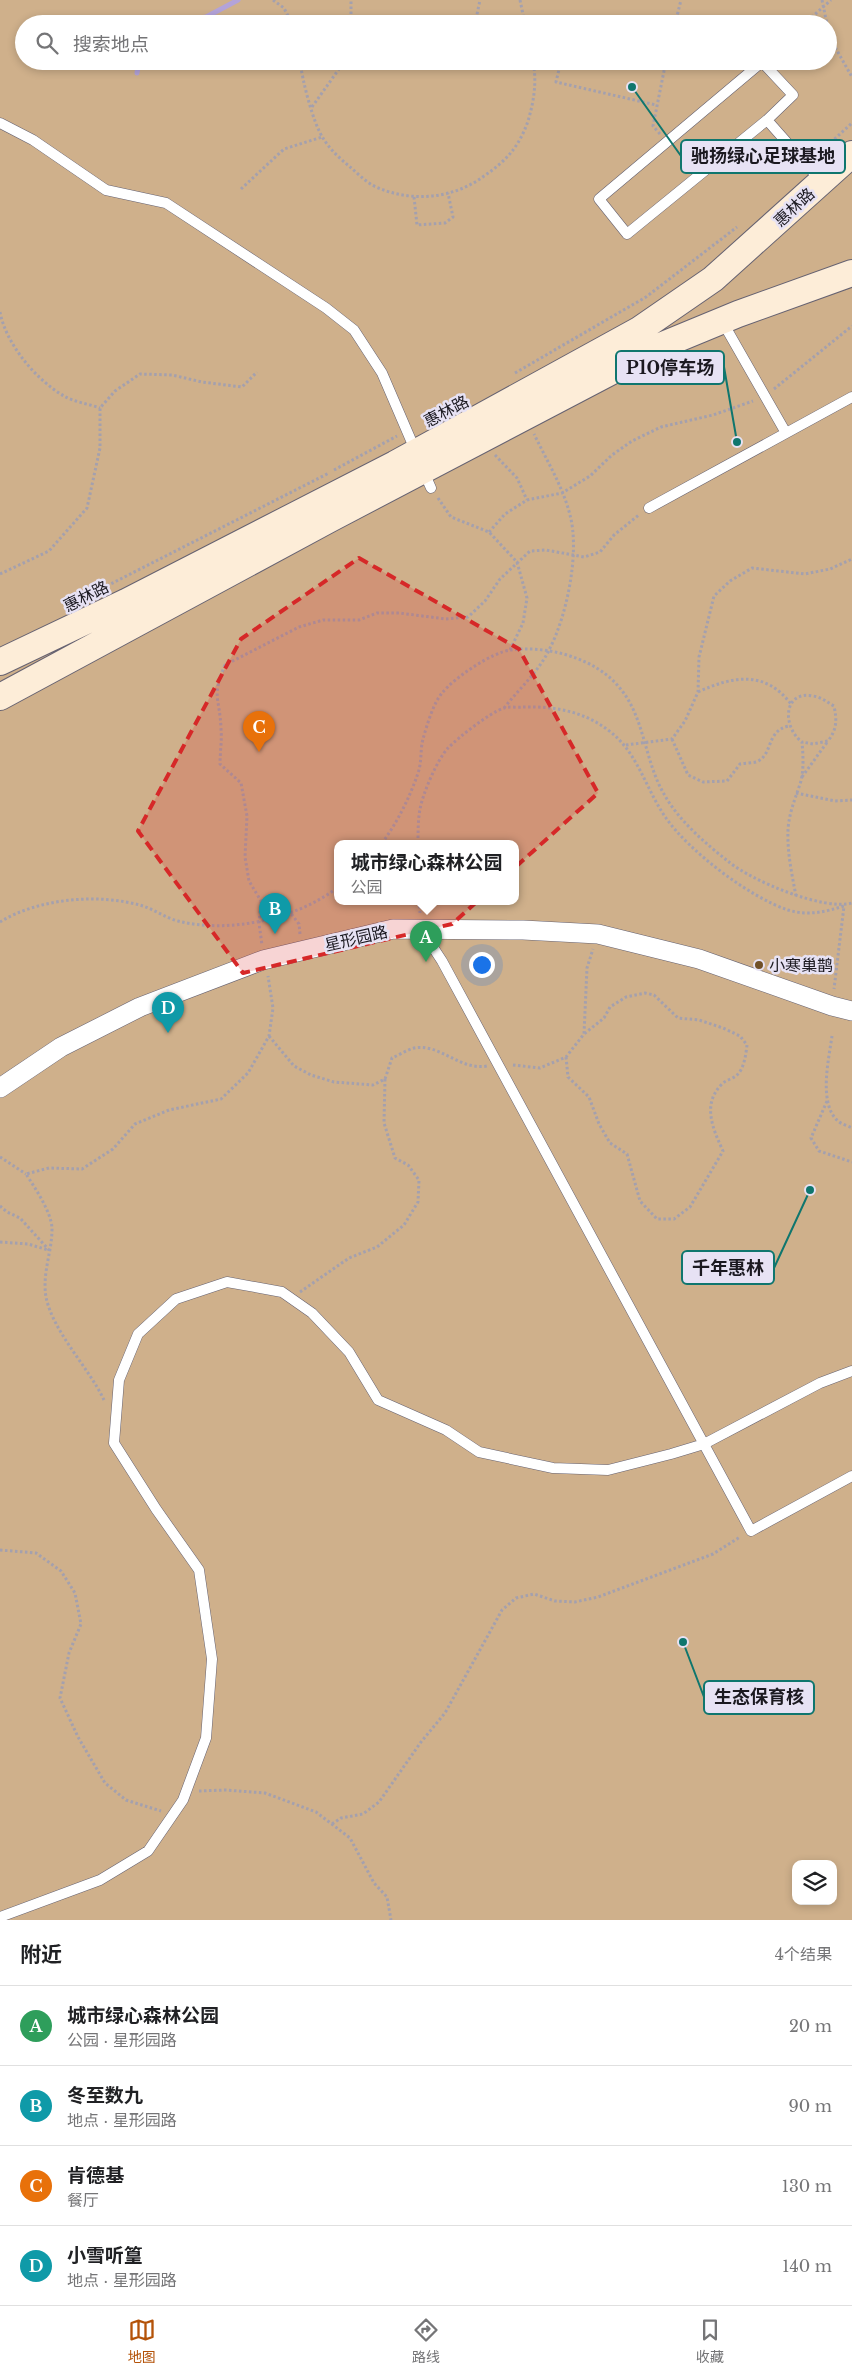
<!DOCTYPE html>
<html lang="zh">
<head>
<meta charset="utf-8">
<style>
	:root { --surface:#fff; --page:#f2f2f2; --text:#202124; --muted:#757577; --line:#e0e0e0; --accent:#b45309 }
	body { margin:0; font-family:"Libre Baskerville","Noto Sans SC",serif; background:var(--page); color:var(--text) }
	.controls { position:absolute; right:15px; bottom:15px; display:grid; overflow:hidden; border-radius:10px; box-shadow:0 2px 8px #0003 }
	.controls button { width:45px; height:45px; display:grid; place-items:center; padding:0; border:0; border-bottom:1px solid var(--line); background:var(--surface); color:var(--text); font:25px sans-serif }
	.you { position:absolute; left:481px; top:964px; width:18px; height:18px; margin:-12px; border:4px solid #fff; border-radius:50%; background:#1a73e8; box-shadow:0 0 0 8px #1a73e833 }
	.badge { display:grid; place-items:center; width:32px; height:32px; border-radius:50%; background:var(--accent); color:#fff; font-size:16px; font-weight:700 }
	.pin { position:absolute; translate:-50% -41px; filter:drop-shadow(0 1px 2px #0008) }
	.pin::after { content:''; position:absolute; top:26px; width:18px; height:15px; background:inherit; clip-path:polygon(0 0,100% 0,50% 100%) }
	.popup { position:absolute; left:334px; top:840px; width:185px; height:65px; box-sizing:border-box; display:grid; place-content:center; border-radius:10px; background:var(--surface); filter:drop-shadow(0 1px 4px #0005); font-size:16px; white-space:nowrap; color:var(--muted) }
	.popup b { font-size:19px; color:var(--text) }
	.popup::after { content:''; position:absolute; left:50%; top:100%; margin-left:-10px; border:10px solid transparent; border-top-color:var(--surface) }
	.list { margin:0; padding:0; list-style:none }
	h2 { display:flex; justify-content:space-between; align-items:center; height:65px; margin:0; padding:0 20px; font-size:21px }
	h2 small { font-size:16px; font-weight:400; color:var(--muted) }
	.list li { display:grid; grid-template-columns:32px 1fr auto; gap:15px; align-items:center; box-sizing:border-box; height:80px; padding:0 20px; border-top:1px solid var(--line) }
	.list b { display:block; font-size:19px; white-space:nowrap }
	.list p { margin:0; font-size:16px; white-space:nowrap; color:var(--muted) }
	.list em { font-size:16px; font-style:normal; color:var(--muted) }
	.icon { flex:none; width:28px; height:28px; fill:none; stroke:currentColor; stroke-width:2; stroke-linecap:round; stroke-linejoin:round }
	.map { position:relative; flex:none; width:852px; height:1920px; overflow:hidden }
	.search { position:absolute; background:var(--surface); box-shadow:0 2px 8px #0003; left:15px; right:15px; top:15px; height:55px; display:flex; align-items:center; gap:12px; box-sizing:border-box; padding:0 18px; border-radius:28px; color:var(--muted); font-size:19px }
	.sheet { height:385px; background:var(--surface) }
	nav { display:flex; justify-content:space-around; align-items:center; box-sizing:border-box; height:70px; border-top:1px solid var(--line); background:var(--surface); font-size:14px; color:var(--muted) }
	nav a { display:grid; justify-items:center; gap:2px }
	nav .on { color:var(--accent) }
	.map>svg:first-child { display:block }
	.green { fill:#cfb08b; fill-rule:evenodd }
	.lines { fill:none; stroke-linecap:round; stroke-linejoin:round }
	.stream { stroke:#b3a3d9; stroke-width:5 }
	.service-casing { stroke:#666271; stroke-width:11 }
	.minor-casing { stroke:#666271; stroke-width:20 }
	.secondary-casing { stroke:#666271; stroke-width:28 }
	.path { stroke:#a4a0ae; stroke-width:3; stroke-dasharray:2.5 2.5; stroke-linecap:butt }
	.service { stroke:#fff; stroke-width:10 }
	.minor { stroke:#fff; stroke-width:19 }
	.secondary { stroke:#fdedd8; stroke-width:26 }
	.marked { fill:#d62828; fill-opacity:0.2; stroke:#d62828; stroke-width:4; stroke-dasharray:10 6; stroke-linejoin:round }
	.poi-dot { fill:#715027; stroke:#e7e2f4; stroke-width:2 }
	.labels { text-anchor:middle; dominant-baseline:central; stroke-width:5; stroke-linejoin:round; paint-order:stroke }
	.street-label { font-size:16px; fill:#1b1920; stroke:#e7e2f4 }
	.poi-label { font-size:16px; fill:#1b1920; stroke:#e7e2f4; text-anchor:start }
	.leader { fill:none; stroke:#0f766e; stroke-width:2 }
	.callout-dot { fill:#0f766e; stroke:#e7e2f4; stroke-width:2 }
	.callout { fill:#e7e2f4; stroke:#0f766e; stroke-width:2 }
	.callout-label { font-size:18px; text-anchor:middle; font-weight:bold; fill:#1b1920 }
</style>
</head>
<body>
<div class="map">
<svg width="852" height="1920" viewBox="0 0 852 1920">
	<rect width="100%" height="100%" fill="#e7e2f4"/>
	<path class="green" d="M0,0H852V1920H0ZM24,24H828V61H24ZM337,843H515V901H337ZM796,1864H833V1901H796Z"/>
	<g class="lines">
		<path class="stream" d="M161,24L206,17L238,0
			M137,73L139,61"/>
		<g class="service-casing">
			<path id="service" d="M762,62L793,95L767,120L627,234L599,199Z
				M767,120L821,181
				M0,123L33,140L106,190L166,203L326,308L354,330L382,373L416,452
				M722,321L786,433
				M423,470L431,488
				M649,508L852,397
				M421,929L442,961L751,1531L852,1476
				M0,1917L100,1880L148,1851L183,1800L206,1738L212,1659L199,1570L156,1509L114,1443L119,1380L138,1334L176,1299L227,1282L282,1292L312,1313L349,1352L378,1400L446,1430L479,1452L553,1468L608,1470L671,1454L704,1444L820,1383L852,1371"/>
		</g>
		<g class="minor-casing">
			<path id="minor" d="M0,1088L61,1047L140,1007L263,960L393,929L523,930L598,934L699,959L832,1006L852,1011"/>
		</g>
		<g class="secondary-casing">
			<path id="secondary" d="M0,662L126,602L395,464L639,330L713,279L852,154
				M0,697L330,519L658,347L738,314L852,273"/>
		</g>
		<path class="path" d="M273,0L284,8L292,24
			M520,0L525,24
			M822,0L827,24
			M351,24V0
			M475,24L480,0
			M675,24L681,0
			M804,24L831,0
			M828,29L831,40L852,77
			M300,61C302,79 313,123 323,138C329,148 339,158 349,166C356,172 364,180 372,185C408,203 452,200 484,176C506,161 519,147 528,121C534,101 537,82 533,61
			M561,61L556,82L656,105
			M312,107L339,69L342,61
			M660,134L653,126L666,61
			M816,156L852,123
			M241,189L284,149L322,137
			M414,197L417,225L445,223L453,217L448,193
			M0,312C6,344 36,380 64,396C74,402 89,404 100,408
			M515,373L646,297L737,227
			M774,389L852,326
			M495,455L517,478L527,500
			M334,470L397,436
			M438,498L451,517L489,532L517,562L527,598L523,623L510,650
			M489,532L505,514L527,500L562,493L590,476L612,455L632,441L661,427L713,415L753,401
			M0,574L49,551L87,508L100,448V408L115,391L140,374L172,375L202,382L242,387L257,372
			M89,595L329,473
			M698,692C733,676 765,670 791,704
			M504,708C519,689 539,671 549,650C567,616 580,552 570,515C563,487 547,461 534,434
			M672,739L688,775L703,782L727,781L740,764C745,763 751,763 756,762C774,755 765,731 789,726
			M626,745L672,739L685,721L698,692L699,657L714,596L730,581L752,568L805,574L830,569L852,559
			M802,777L828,741
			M796,793L835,801L852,800
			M382,843C397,823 410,797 418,773C422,762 420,750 423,739C427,725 433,704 442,693C454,678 492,652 511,650C547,645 595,658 619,687C645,717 644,760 664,794C678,820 706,844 729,862C752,881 824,911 852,903
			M418,843C418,832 418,820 420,809C423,793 437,760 448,748C459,737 489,713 504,708C509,706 517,708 523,707C553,706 583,711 608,730C638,752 645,788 666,818C689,851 749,897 788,910C808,916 825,912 844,906L834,989
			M796,896C792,875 787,852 788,830C789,812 796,797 801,781C804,768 803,754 802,742C782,727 783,690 813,696C821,697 827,702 834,706C837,720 837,729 828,741L813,744L802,742
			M261,901L259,923L262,945
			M419,901L420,913
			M0,922C39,898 100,893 143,906C155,910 166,918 178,921C229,934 296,919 337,888
			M300,934L299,924L290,912L261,901L249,881L245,857L247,816L241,783L220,764C220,753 222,741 221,729C220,698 211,697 225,665L299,627L323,620H359L377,613H399L446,619L468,617L485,601L500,579L530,551L546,550L584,557L600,552L614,535L640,514
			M269,1036L294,1066L311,1075L334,1082L373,1085L385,1079L392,1058C399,1055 407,1050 414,1048C440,1043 460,1071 487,1066
			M832,1036C829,1058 818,1104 838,1121C841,1124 848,1126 852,1128
			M566,1057L568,1077L589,1097L599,1124L610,1143L627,1154L640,1201L657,1219H674L690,1207L723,1151C713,1129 702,1105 721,1085C725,1080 733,1079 737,1075C744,1069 746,1054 747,1045L740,1036L723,1028L699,1020L678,1018L654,995L645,993L626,997L610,1007L604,1018L584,1034
			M513,1065L540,1068L566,1057L584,1034L587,968L593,949
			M827,1101L811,1138L819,1151L852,1162
			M0,1157L26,1174
			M0,1206L7,1212L20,1218L49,1250
			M0,1242L28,1244L48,1250
			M300,1292L349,1258L377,1247L404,1225L418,1202L419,1180L408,1165L395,1158L384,1123L385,1079
			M104,1400C89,1368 53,1332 46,1297C42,1273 52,1252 52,1229C52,1213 35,1188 26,1174L49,1168L82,1169L113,1149L135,1124L169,1110L221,1099L248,1073L269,1036L273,1008L268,976
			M0,1550L36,1553L61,1571L75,1593L81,1624L69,1653L60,1698L78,1737L105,1783L126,1800L161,1811
			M199,1791L225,1790L265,1793L316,1812L350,1838L374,1883L387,1897L391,1920
			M332,1824L341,1818L363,1814L379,1802L421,1742L445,1713L502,1610L516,1598L534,1594L555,1601L575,1602L598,1597L713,1554L740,1537"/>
		<use href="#service" class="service"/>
		<use href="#minor" class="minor"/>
		<use href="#secondary" class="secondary"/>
	</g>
	<path class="marked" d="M359,558L519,649L598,793L452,924L243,973L138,831L241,639Z"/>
	<circle class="poi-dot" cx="759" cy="965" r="5"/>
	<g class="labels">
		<g class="street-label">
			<text transform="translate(794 207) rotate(-43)">惠林路</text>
			<text transform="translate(446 411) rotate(-28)">惠林路</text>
			<text transform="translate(86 596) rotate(-27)">惠林路</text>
			<text transform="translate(356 938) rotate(-13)">星形园路</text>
		</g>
		<g class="poi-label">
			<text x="769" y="965">小寒巢鹊</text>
		</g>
	</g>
	<path class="leader" d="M632 87L681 156M737 442L724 367M810 1190L774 1268M683 1642L704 1697"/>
	<g class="callout-dot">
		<circle cx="632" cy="87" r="5"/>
		<circle cx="737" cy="442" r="5"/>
		<circle cx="810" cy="1190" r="5"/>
		<circle cx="683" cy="1642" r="5"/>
	</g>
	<g class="callout">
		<rect x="681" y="140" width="164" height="33" rx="5"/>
		<rect x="616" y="351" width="108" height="33" rx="5"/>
		<rect x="682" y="1251" width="92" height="33" rx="5"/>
		<rect x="704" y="1681" width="110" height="33" rx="5"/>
	</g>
	<g class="callout-label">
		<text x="763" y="162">驰扬绿心足球基地</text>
		<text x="670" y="374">P10停车场</text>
		<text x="728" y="1274">千年惠林</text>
		<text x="759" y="1703">生态保育核</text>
	</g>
</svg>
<div class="controls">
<button><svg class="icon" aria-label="layers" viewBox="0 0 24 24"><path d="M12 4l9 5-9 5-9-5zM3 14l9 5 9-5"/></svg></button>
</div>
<div class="you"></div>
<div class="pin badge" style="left:426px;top:962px;background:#2e9e5b">A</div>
<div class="popup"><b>城市绿心森林公园</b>公园</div>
<div class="pin badge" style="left:275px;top:934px;background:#0f9aa8">B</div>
<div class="pin badge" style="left:259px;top:752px;background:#e8710a">C</div>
<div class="pin badge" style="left:168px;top:1033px;background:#0f9aa8">D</div>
<div class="search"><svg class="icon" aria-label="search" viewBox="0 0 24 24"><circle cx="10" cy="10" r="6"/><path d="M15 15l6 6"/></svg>搜索地点</div>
</div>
<section class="sheet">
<h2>附近<small>4个结果</small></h2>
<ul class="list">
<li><span class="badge" style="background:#2e9e5b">A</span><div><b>城市绿心森林公园</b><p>公园 · 星形园路</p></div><em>20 m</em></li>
<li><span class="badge" style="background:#0f9aa8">B</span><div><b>冬至数九</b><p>地点 · 星形园路</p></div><em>90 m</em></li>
<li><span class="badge" style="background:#e8710a">C</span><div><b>肯德基</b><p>餐厅</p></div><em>130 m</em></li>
<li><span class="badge" style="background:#0f9aa8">D</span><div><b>小雪听篁</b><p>地点 · 星形园路</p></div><em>140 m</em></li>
</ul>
</section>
<nav>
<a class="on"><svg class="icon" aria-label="map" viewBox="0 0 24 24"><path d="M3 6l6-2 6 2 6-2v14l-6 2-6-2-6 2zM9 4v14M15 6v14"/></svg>地图</a>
<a><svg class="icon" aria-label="directions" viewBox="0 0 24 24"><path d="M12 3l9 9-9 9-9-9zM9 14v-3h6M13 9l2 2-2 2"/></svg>路线</a>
<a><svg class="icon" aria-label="saved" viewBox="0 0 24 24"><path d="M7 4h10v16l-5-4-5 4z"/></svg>收藏</a>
</nav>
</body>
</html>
